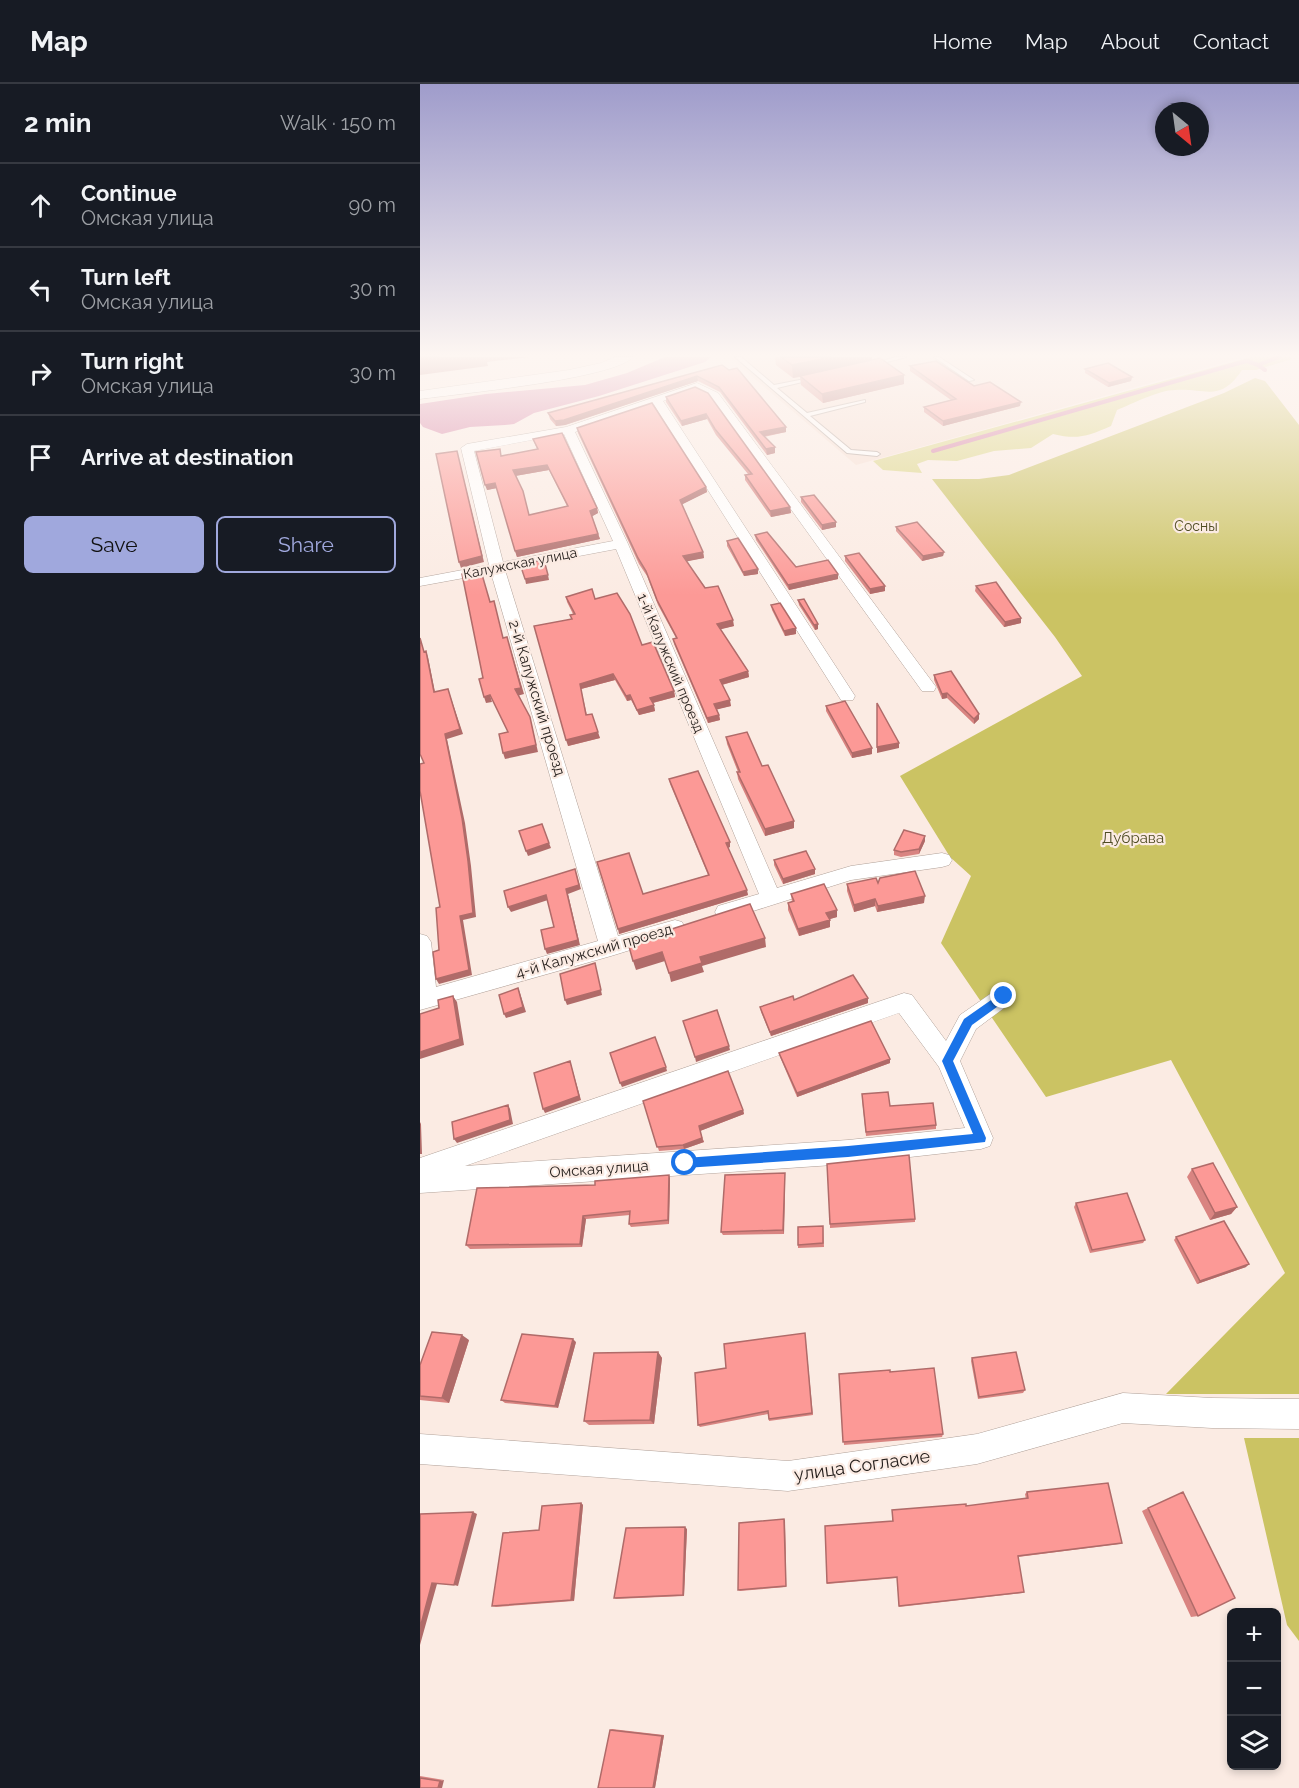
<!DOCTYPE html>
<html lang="en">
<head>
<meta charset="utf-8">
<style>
	:root { --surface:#171b24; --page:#20242c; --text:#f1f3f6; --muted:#9ea1a6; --line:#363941; --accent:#a0a8dd }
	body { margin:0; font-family:Raleway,sans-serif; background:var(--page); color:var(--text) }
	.controls { position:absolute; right:18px; bottom:18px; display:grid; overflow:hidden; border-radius:9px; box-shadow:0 3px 9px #0003 }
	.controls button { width:54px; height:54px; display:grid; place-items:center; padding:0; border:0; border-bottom:2px solid var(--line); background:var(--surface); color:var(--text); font:30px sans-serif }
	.compass { position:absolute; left:735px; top:18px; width:54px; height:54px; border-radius:50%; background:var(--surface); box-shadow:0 3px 9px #0003; rotate:151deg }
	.stop { position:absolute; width:18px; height:18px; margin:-14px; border:4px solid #1a73e8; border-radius:50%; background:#fff }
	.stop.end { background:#1a73e8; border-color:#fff; box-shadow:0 2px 6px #0008 }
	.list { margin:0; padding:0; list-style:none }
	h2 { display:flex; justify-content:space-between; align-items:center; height:78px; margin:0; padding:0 24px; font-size:26px }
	h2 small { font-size:20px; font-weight:400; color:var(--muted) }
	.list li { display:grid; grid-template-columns:39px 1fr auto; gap:18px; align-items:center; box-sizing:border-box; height:84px; padding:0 24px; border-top:2px solid var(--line) }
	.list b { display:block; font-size:22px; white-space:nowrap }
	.list p { margin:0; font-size:20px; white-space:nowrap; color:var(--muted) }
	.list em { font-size:20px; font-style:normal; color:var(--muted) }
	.actions { display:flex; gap:12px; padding:18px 24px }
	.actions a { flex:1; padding:14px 0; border:2px solid var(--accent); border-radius:9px; text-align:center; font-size:21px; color:var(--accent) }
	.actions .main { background:var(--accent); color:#111 }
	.icon { flex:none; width:33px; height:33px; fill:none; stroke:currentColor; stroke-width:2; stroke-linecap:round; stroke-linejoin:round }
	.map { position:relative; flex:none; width:879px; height:1704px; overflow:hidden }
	header { display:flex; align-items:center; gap:36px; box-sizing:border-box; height:84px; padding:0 30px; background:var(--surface); border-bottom:2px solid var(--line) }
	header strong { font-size:28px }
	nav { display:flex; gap:33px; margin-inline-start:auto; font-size:21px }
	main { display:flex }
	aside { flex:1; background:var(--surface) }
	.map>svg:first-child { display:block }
	.built { fill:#f6ded2 }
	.green { fill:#dad481 }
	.forest { fill:#cbc363 }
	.water { fill:#d3799f }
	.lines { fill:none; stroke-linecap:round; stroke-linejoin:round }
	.stream { stroke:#d3799f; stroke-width:4 }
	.service-casing { stroke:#b0a199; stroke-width:2 }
	.minor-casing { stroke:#b0a199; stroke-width:1 }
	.tertiary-casing { stroke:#b0a199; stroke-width:1 }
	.service { fill:#fff; fill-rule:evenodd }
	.minor { fill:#fff; fill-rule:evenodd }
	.tertiary { fill:#fff; fill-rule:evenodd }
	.wall { fill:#d98481; fill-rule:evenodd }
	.shaded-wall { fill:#b06b69 }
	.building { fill:#fc9996; stroke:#b06b69; stroke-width:1.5; fill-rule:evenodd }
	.route { fill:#1a73e8 }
	.labels { text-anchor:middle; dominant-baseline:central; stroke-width:4.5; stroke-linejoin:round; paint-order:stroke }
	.far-park-label { font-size:14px; fill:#4f4c23; stroke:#fbebe3 }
	.far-street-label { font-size:14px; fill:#251f1c; stroke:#fbebe3 }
	.street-label { font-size:15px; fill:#251f1c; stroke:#fbebe3 }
	.park-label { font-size:15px; fill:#4f4c23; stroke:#fbebe3 }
	.near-street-label { font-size:18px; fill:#251f1c; stroke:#fbebe3 }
</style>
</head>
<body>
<header>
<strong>Map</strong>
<nav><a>Home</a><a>Map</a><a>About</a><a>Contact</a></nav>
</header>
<main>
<aside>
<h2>2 min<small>Walk · 150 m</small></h2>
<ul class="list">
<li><svg class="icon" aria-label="ahead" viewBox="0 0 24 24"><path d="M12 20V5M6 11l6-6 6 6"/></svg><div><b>Continue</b><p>Омская улица</p></div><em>90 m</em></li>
<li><svg class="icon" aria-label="left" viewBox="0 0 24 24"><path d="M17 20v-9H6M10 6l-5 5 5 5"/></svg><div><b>Turn left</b><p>Омская улица</p></div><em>30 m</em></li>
<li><svg class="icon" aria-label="right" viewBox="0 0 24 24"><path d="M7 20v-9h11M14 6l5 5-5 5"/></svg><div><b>Turn right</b><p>Омская улица</p></div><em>30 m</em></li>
<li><svg class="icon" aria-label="arrive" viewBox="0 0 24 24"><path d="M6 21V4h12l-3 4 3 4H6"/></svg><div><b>Arrive at destination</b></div></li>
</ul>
<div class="actions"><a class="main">Save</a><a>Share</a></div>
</aside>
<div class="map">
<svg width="879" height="1704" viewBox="0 0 879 1704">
	<rect width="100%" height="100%" fill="#fbebe3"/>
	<path class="built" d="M309,273H824L436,381Z"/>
	<path class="green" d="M831,273H870L872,275L836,286H822C800,319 786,304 755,306C739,306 712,320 697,326L691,342C668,352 658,356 633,350L611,364L574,367L537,377L508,376L497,380L502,389L463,386L453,377Z"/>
	<path class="forest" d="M835,294L845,297L879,341V1310H746L865,1189L751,976L626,1013L521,859L551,792L530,773L480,692L662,592L635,553L512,395H559L589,391L804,309Z
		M824,1354H879V1557L867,1541Z"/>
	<path class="water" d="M245,273H291L285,278L179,312L114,329L94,340L85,341L50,343L22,350L3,343L0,339V320L66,310L165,301L207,289Z"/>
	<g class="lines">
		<path class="stream" d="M845,286L838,281L859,273
			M513,367L819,279L827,277L838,281"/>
		<g class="service-casing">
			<path id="service" d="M315,273H321L354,301L395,293V295L357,304L387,329L445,316V318L390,332L431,366L457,368L460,370L457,372L427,369Z
				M477,273H486L452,282L449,280Z
				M514,273H519L554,296L549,297Z"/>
		</g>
		<g class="minor-casing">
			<path id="minor" d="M277,299L298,309L516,603L514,607H502L290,313L276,306L243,317L435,612L433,616H421L234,321L155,348L208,460L357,804L431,782L522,769L529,771L532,776L529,781L522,783L431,796L305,836L298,834L295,828L298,822L339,810L196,465L85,486L198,852L255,836L262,838L265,844L262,850L191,872L0,926V850L7,852L11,858L16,903L178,857L71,489L0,502V494L69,481L41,364L47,360L146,343ZM144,350L193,457L83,478L54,367Z
				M584,903L592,906L595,912L592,918L556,945L540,977L573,1054L570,1062L561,1065L428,1080L0,1109V1074L484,909L492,911L526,957L540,931L576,906ZM479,929L519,983L545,1044L428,1056L45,1082Z
				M703,1309L792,1314L879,1315V1345L792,1344L703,1339L557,1380L368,1407L0,1380V1350L368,1377L557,1350Z"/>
		</g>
		<g class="tertiary-casing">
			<path id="tertiary" d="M195,273H213C194,295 37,310 0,315V307L149,286L181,279Z"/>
		</g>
		<use href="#service" class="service"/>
		<use href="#minor" class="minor"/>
		<use href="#tertiary" class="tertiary"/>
	</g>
	<path class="wall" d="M355,273H452V276L484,300L403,319L381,301L380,293L373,294L356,281Z
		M302,281L366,343V348L344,353L355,363V369L347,371L300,308L278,297L145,341L136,342L130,335L128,329Z
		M490,282L554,302L600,322L523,342L504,328V323L531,316L490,287Z
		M665,285L712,293L711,297L688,303L665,289Z
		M275,303L370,423L371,429L351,433L325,396V391L328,390L296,351L287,335L262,342L246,318V313Z
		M157,344L286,403L287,408L262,420L283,468L284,474L266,477L314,542L300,545L328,587L329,593L302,601L311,622L297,625L299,631L300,636L288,639L254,560L253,555L256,554L238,521L227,492L219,480L158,349Z
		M113,355L177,424L178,429L172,432L180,455L97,473L77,404L67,406L82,372L117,365ZM129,386L147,422L109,431L95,392Z
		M381,413L416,443L402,446L381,418Z
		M476,443L524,468L523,472L502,477L476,447Z
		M335,451L376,483L418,495L369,506L336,456Z
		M307,457L338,485V490L324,492L307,462Z
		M425,472L465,507L450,510L425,477Z
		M556,502L601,534V539L584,543L555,507Z
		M146,513L175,515L222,561L254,607L255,613L233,619L235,627L219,631L211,616L207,617L195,596L161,605L167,631L180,654L148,662L152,535L150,531L153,530L147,518Z
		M378,516L398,545L395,546L379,521Z
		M351,521L376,550L365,552L352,526Z
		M514,591L559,635L554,640L527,614L522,615L514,596Z
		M406,622L452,670L432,674L406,627Z
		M306,653L342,682L374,737V744L345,752L318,695L317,688H318L307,660Z
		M249,695L310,758V763L308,764L328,811L199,850L223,810L288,791L250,700Z
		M505,757L499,770L481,773L474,771V766Z
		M354,776L395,785V790L363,800L354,781Z
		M458,799L504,819L457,828L455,822L434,828L427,807V800Z
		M371,810L417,833L409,835L410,843L379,852L368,826V819L372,818Z
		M374,916L448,919L351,952L341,928L340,923Z
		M359,969L470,979L377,1013L360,973Z
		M442,1015L470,1022L516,1041V1045L446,1052Z
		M223,1017L323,1026L324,1030L280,1047L284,1058L264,1065L239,1067Z
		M772,1085L817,1123L811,1130L790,1136L767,1093Z
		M365,1093L364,1150L303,1151L301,1148Z
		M250,1094L249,1140L211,1143L209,1140L210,1131L166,1135L162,1163L50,1165L46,1161L175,1101Z
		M656,1119L725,1156L723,1159L670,1169L654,1123Z
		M495,1135V1138L410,1144V1140Z
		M403,1142L404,1163L378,1164V1161Z
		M756,1153L826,1183L777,1200L754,1156Z
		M385,1249L393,1331L349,1337L348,1330L280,1343L278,1341L306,1284Z
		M49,1256L29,1319L0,1316V1281Z
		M156,1258L138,1324L85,1319L81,1316Z
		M238,1268L242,1274L234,1340L169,1341L164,1337Z
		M552,1274L605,1306L603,1309L558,1315L551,1277Z
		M419,1290L523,1350L522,1353L424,1361Z
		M607,1408L702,1459L699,1460L598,1473L604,1508L602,1509L479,1523L477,1494L407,1500V1499L472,1437V1426L546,1422L606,1415L605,1410Z
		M161,1419L163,1421L154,1517L76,1523L72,1522L119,1446Z
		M728,1424L778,1532L771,1533L722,1427Z
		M365,1436L366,1503L320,1507L318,1506Z
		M267,1445L264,1512L196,1515L194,1514Z
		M192,1645L244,1651L235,1704H178L190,1646Z
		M0,1692L24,1696L0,1704Z"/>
	<path class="shaded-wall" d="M19,273H109L67,278L68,282L0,291V275Z
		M411,273H452V276L373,294L372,281Z
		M484,291V300L403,319L402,310Z
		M277,292L278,297L145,341L136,342L135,337Z
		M712,293L711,297L688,303L689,299Z
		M601,318L600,322L523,342V337Z
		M286,330L287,335L262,342L261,337Z
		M366,343V348L340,353V348Z
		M355,363V369L347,371L346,365Z
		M37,367L64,478L41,484L39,478Z
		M127,381L129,386L95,392L93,386Z
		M75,399L77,404L67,406L65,401Z
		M286,403L287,408L261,421L260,416Z
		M370,423L371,429L351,433L350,427Z
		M177,424L178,429L171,433L170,427Z
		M416,438V443L402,446V441Z
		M178,450L180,455L97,473L95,467Z
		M283,468L284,474L264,478L263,472Z
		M524,468L523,472L502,477L503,472Z
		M338,485V490L324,492L323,488Z
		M418,490V495L369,506L368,501Z
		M128,491L129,496L106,500L105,495Z
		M465,502V507L450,510V505Z
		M601,534V539L584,543L585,538Z
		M313,536L314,542L298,546L297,540Z
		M398,540V545L395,546L394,541Z
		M376,544V550L365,552L364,547Z
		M89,559L104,610L97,612L95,605Z
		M6,567L8,573L16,613L14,608Z
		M328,587L329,593L301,601L300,596Z
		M193,590L195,596L161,605L160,600Z
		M28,605L43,650L27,655L45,739L51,782L56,833L43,836L52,891L19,900L16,895L40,832L25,650Z
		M254,607L255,613L232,619L230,614Z
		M527,609V614L522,615V610Z
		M70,611L72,618L66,619L64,613Z
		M210,611L211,616L207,617L206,612Z
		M310,616L311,622L295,626L294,620Z
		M234,621L235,627L219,631L217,626Z
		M559,630V635L554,640V635Z
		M299,631L300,636L288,639L287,634Z
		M110,633L118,668L85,675L83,669Z
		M178,648L180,654L148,662L146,656Z
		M479,659V664L457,669V663Z
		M452,664V670L432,674V669Z
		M374,737V744L345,752V745Z
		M505,752V757L499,770V765Z
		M310,758V763L307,764L306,759Z
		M129,759L131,764L108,772L106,767Z
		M155,785L161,805L148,810L160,861L127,870L125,865L158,856L146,805Z
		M395,785V790L363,800V795Z
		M327,806L328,811L199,850L198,845Z
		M126,811L128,816L91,828L88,823Z
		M505,812L504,819L457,828L458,822Z
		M455,815V822L434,828V821Z
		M417,826V833L407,836L406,829Z
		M410,836V843L379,852L378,845Z
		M345,854L346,863L282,882L284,888L251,898L249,889L280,873Z
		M242,868L245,877L216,886L213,877Z
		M175,879L182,911L147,921L145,916Z
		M98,904L100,909L106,928L86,934L84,930Z
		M33,912L37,918L44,961L0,975V968Z
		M448,914V919L351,952L350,948Z
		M309,962L310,966L276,978L275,973Z
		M470,975V979L377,1013V1009Z
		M150,977L161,1016L125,1029L123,1025Z
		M246,983L247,987L202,1003L200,999Z
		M88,1021L90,1025L93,1040L37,1059L34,1055Z
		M323,1026L324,1030L280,1047L279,1042Z
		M0,1038L1,1040L2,1070H0Z
		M282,1054L284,1058L264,1065L263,1061Z
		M365,1089V1093L364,1150L363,1146Z
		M249,1091L250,1094L249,1140L248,1136Z
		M817,1123L811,1130L790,1136L795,1129Z
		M163,1132L166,1135L162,1163L160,1160Z
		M829,1180L826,1183L777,1200L780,1197Z
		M42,1251L49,1256L29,1319L22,1314Z
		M153,1255L156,1258L138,1324L135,1322Z
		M238,1268L242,1274L234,1340L230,1336Z
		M161,1419L163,1421L154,1517L151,1516Z
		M53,1428L57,1430L38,1502L34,1501Z
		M364,1435L365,1436L366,1503V1502Z
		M265,1443L267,1445L264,1512L263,1511Z
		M12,1499L17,1500L0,1561V1544Z
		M244,1651L235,1704H233L242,1652Z
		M24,1696L22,1704H18L20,1697Z"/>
	<path class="building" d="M0,273H19L0,275Z
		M361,273H411L372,281Z
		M460,274L484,291L402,310L380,292Z
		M516,277L554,302L570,298L601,318L523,337L504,323L536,315L490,282Z
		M688,279L712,293L689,299L665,285Z
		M302,281L309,286L317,284L366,343L340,348L355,363L346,365L299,303L277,292L144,336L135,337L128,329Z
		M275,303L288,309L370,423L350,427L325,391L332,390L295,345L286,330L261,337L246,313Z
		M232,319L286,403L260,416L283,468L263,472L285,504L298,502L313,536L297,540L328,587L300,596L310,616L294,620L299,631L287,634L253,555L257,554L237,516L226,487L218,474L157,344Z
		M142,349L177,424L170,427L178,450L95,467L75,399L65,401L56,368L80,365L81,372L118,365L113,355ZM127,381L148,422L109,431L103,407L93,386Z
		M37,367L62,472L39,478L16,370Z
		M394,411L416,438L402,441L381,413Z
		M497,438L524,468L503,472L476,443Z
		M347,448L376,483L408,476L418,490L368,501L335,451Z
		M318,454L338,485L323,488L307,457Z
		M439,469L465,502L450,505L425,472Z
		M124,476L128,491L105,495L100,480Z
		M61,487L70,518L74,517L83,554L87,553L101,604L95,605L110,633L116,661L83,669L79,650L88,648L70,611L64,613L59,595L63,594L42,490Z
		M576,498L601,534L585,538L556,502Z
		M172,505L175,515L197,509L210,530L222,561L233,558L254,607L230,614L234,621L217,626L210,611L206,612L193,590L160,600L166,631L172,630L178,648L146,656L114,542L152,535L150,531L155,530L146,513Z
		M384,515L398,540L394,541L378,516Z
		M360,519L376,544L364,547L351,521Z
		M0,554L4,568L6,567L14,608L28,605L40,645L25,650L42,734L48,777L53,829L40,832L49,886L16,895L13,868L19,866L16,824L20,823L0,707V680L4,679L0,670Z
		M531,587L559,630L554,635L527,609L522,610L514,591Z
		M425,617L452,664L432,669L406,622Z
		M457,619L479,659L457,663Z
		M327,648L342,682L348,681L374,737L345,745L317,688H320L306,653Z
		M278,687L310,758L306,759L327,806L198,845L177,778L209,769L223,810L289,791L249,695Z
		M122,740L129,759L106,767L99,747Z
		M484,746L505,752L499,765L481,768L474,766Z
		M386,767L395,785L363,795L354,776Z
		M155,785L159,801L146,805L158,856L125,865L121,846L134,843L126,811L88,823L84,807Z
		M495,787L505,812L458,822L455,815L434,821L427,800L456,794L458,799L460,794Z
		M404,800L417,826L406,829L410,836L378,845L368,819L374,817L371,810Z
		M330,820L345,854L280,873L282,879L249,889L242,868L213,877L208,859Z
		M175,879L181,906L145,916L140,890Z
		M433,891L448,914L350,948L340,923L373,912L374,916Z
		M98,904L103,923L84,930L79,911Z
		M33,912L40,955L0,968V930L19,924L18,916Z
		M297,926L309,962L275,973L263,937Z
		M451,937L470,975L377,1009L359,969Z
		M235,953L246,983L200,999L190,969Z
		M150,977L159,1012L123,1025L114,989Z
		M308,987L323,1026L279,1042L282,1054L263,1061L237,1063L223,1017Z
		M468,1008L470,1022L513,1019L516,1041L446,1048L442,1010Z
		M88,1021L90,1036L34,1055L32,1038Z
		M489,1071L495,1135L410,1140L407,1080Z
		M793,1079L817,1123L795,1129L772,1085Z
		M365,1089L363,1146L301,1148L305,1091Z
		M249,1091L248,1136L209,1140L210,1127L163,1132L160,1160L46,1161L57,1104L175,1101V1097Z
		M707,1109L725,1156L672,1166L656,1119Z
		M804,1137L829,1180L780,1197L756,1153Z
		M403,1142V1159L378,1161V1143Z
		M12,1248L42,1251L22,1314L0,1312V1281Z
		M385,1249L392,1329L349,1335L348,1327L278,1341L275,1289L306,1284L304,1260Z
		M102,1250L153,1255L135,1322L81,1316Z
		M238,1268L230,1336L164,1337L174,1269Z
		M596,1268L605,1306L559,1313L552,1274Z
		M514,1284L523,1350L423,1358L419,1290L470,1286V1288Z
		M688,1399L702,1459L598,1472L604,1508L479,1522L477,1493L407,1499L405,1442L473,1437L472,1426L546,1420V1422L608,1414L607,1408Z
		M763,1408L815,1514L778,1532L728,1424Z
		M161,1419L151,1516L72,1522L83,1449L119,1446L122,1422Z
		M53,1428L34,1501L12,1499L0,1544V1430Z
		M364,1435L366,1502L318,1506L319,1439Z
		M265,1443L263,1511L194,1514L206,1444Z
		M190,1646L242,1652L233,1704H178Z
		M0,1694L20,1697L18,1704H0Z"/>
	<linearGradient id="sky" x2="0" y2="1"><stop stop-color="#9f9ccb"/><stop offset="0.53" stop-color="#fdf6f2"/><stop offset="1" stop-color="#fdf6f2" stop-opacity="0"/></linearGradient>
	<rect width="879" height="511" fill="url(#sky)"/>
	<path class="route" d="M584,907L588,909V915L552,941L533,977L566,1054L565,1058L428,1073L265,1084L261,1083L259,1079L265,1074L428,1062L553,1050L522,977L544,935Z"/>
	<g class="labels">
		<g class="far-park-label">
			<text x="776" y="442">Сосны</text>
		</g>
		<g class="far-street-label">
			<text transform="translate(100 479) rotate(-11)">Калужская улица</text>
			<text transform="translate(251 579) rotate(67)">1-й Калужский проезд</text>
		</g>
		<g class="street-label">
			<text transform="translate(117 614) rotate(73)">2-й Калужский проезд</text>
			<text transform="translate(174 867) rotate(-16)">4-й Калужский проезд</text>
			<text transform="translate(179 1085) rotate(-4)">Омская улица</text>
		</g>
		<g class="park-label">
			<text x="713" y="754">Дубрава</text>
		</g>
		<g class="near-street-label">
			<text transform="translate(442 1381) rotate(-8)">улица Согласие</text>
		</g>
	</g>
</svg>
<div class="controls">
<button>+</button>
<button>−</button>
<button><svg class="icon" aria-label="layers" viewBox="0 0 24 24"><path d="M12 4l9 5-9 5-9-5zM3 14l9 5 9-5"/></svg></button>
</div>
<svg class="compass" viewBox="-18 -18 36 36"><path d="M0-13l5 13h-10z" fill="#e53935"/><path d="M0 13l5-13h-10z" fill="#9ea1a6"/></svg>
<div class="stop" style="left:265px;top:1079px"></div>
<div class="stop end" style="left:584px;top:912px"></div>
</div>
</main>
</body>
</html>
